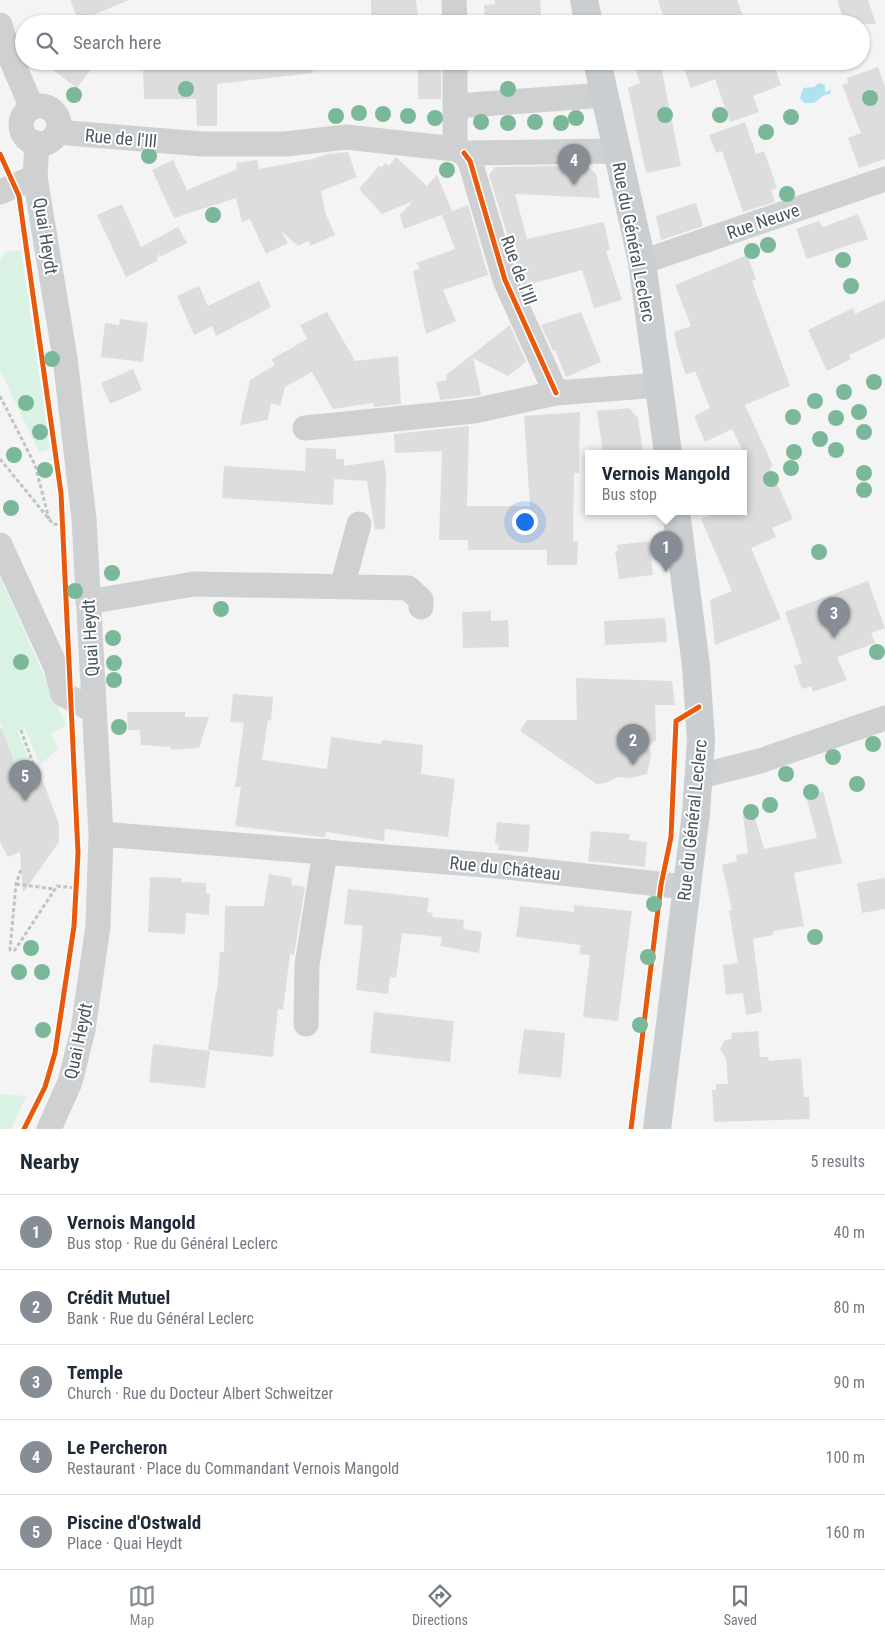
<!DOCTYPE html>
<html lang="en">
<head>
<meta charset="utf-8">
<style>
	:root { --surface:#fff; --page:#f2f2f3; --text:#1f2937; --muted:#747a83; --line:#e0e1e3; --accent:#868d94 }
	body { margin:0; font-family:"Roboto Condensed",sans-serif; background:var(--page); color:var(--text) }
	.you { position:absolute; left:524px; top:521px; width:18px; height:18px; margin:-12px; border:4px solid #fff; border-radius:50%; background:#1a73e8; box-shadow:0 0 0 8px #1a73e833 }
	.badge { display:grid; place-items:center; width:32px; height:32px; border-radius:50%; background:var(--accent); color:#fff; font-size:16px; font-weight:700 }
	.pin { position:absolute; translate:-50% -41px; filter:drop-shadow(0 1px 2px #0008) }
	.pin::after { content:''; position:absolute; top:26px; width:18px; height:15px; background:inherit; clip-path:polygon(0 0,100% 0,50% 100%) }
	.popup { position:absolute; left:585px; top:450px; width:162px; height:65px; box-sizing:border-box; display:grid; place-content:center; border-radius:0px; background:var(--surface); filter:drop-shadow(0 1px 4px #0005); font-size:16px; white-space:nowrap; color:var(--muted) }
	.popup b { font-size:19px; color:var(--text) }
	.popup::after { content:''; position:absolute; left:50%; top:100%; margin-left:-10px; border:10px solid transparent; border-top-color:var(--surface) }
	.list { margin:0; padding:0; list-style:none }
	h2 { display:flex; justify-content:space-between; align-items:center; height:65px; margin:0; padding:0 20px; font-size:21px }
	h2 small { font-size:16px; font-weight:400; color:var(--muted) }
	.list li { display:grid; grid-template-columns:32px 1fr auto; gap:15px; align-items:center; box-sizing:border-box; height:75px; padding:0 20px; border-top:1px solid var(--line) }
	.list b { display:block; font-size:19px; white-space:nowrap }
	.list p { margin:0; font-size:16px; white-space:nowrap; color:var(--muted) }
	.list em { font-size:16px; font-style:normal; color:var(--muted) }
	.icon { flex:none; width:28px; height:28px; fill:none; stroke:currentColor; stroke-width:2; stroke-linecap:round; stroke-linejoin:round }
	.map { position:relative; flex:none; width:885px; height:1129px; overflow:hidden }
	.search { position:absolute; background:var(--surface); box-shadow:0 1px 4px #0004; left:15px; right:15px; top:15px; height:55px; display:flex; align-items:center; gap:12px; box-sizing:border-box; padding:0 18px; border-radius:28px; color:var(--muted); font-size:19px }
	.sheet { height:440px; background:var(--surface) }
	nav { display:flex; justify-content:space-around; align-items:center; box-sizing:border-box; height:70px; border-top:1px solid var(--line); background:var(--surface); font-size:14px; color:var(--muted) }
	nav a { display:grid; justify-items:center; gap:2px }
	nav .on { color:var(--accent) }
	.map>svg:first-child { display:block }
	.green { fill:#d9f2e3 }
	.water { fill:#aee2f0 }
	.building { fill:#ddddde }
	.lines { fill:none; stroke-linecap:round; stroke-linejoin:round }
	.path { stroke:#bcc7c4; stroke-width:3; stroke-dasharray:4 2.5; stroke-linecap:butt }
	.minor { stroke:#ced0d2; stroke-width:25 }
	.major { stroke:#caced1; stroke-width:28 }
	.cycleway-casing { stroke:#fff; stroke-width:8 }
	.cycleway { stroke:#e8590c; stroke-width:5 }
	.tree { fill:#7ab899 }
	.labels { text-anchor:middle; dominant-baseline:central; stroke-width:4; stroke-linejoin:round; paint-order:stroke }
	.street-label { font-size:18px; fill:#4a5661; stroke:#fff }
</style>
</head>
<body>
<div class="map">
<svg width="885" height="1129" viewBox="0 0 885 1129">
	<rect width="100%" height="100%" fill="#f4f4f4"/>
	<path class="green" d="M21,250L50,449L39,452L0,370V260L6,252Z
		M0,577L66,725L51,734L58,748L40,765L25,728L18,731L31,767L18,772L0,722Z
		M0,1094L26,1096L11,1129H0Z"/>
	<path class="water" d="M819,83L825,85V92L831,90L830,94L824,95L814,103H804L800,98L803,88L814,87Z"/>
	<path class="building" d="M70,0H129L79,21Z
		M371,0H416L419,24H371Z
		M495,0H540L542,24H485L484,5L495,4Z
		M658,0H737L746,24H666Z
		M837,0H868L876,24H845Z
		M41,61H97L77,88Z
		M143,61H175V65L231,63L230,61H312L313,73L217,84V126H197L196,99H144Z
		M418,61H441V99H418Z
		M633,61H660L681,166L646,173L628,88L640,83Z
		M681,61H757L752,64L754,69L773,62L781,85L753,96L759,112L730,122L715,79L691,88Z
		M878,67L885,86V159L859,168L848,138L861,133L842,85L848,83L847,78Z
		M745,122L756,154L764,151L777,188L771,190L775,202L743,212L722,151L716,153L709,135Z
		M348,152L357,177L321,191L325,212L335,235L310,246L309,241L298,246L281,231L288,243L266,254L250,219L242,222L236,198L174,218L152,170L173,160L187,190L237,169L236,163L257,160L259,169L313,159L328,154Z
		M396,157L427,186L437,175L452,211L404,229L400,215L413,201L382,214L359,189L379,166L382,167L385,163L389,166Z
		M554,166L588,167L596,174L600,198L515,194L527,239L604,222L610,250L606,251L622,300L594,308L582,270L523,286L489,175L495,167Z
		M696,203L703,226L661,240L656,216Z
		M122,204L141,247L178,227L187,243L160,257L158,251L157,261L126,277L97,215Z
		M468,205L488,275L443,290L456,321L426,334L413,271L420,268L416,263L455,249L442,215Z
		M858,214L868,239L807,259L796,229L819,221L823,227Z
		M747,255L756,279L752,281L790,386L745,405L773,466L770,468L793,519L772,528L776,537L751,548L781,619L715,645L710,600L732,591L701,519L720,511H744V453L732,429L705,442L694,416L710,408L695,371L686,375L677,348L674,332L691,326L675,285Z
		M259,281L271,307L216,336L212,326L194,335L177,296L199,286L208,306Z
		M885,300V338L849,355L851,359L827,371L808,330L853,308L855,314Z
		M327,312L355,361L398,356L401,404L374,407L373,403L333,409L312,372L285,387L280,406L271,403L268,420L240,425L250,380L275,365L272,359L307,339L300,325Z
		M581,312L601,362L566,377L555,350L553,351L541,325Z
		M120,319L148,323L143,362L101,357L105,323L119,325Z
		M510,325L526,362L508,376L473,358L481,395L440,400L436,382L447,380L446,375Z
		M133,369L142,390L110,404L101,383Z
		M629,408L638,418L643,453H603L597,411Z
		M580,412L579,473H574L573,541H578L577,565H547V550H468V540H439L442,451L395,453L394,434L469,426L467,506H530L524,416Z
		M306,448L336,449V459H344V466L384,460L386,475L385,529L375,530L367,481L334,479L333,505L222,498L224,466L305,471Z
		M649,541L653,575L619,579L615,551H618L617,545Z
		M868,581L885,628L871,633L875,643L837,657L847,680L813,692L811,686L802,689L794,666L802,663L785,612Z
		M491,611V621L508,620L509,647L463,648L462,612Z
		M665,618L667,642L605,645L604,621Z
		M576,678L672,681L675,705H655L656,740L649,746L651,755L647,774L631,778L618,777L606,783L597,784L520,731L527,720H577Z
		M233,694L273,697L271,721L268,720L262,760L327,769L331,737L381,744L382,740L423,745L421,774L455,779L448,837L385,829L384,841L326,832L325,837H321L235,826L241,787H235L244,723L230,722Z
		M127,712H185V717H209L199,748L171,750V747L141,745L140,730H128Z
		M2,728L20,778L39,771L59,824V842L23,893L20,852L8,857L0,842V729Z
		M823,791L842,863L794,873L804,926L773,931V935L753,939L762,1012L746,1015L743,993L726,995L723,965L738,963L729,911L732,910L722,865L737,861L736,855L748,853L743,816L754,814L764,849L817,838L806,796Z
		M497,822L530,825L528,852L498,850L499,845L495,844Z
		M591,831L630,834L629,840L647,842L645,867L588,861Z
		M269,874L292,878L291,885L305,887L294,955L290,954L283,1010L278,1009L273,1057L208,1050L216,991H217L220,952H224L225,906H264Z
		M150,877L182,878L181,882L206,883V893L210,894L209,915L186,913L185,934L148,932Z
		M885,878V909L862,913L857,883Z
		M348,889L429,898L427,912L433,913L432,917L464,920L463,929L482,932L479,953L440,946L442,937L402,933L396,978L390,977L388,994L356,990L363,926L344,924Z
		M574,905L632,911L618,1021L583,1017L590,955L579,954L581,945L516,937L520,906L574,912Z
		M374,1012L454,1021L450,1062L370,1053Z
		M524,1029L565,1033L561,1078L518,1073Z
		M758,1031L760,1057H768L769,1061L801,1058L804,1097H809L810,1119L714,1122L712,1090H716V1084H728L726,1059L720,1049L725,1040L732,1039L731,1033Z
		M153,1044L210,1051L205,1088L149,1082Z"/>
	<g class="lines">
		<path class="path" d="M0,396L35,465L49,519
			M0,459L53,524L61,525
			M21,730L36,772
			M21,870L16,884L10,950H15L57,886L76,888
			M16,884L54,889"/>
		<path class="minor" d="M454,0L455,24
			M0,25L9,54L32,108
			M456,106L604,95
			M21 125a19 19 0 1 1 38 0a19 19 0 1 1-38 0Z
			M57,132L202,144H285L346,137L455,149L464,153L470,161L505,280L556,393
			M37,143L35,177L65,358L84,519L101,834L98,926L83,1030L70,1082L49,1129
			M455,149V61
			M464,153L616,151
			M0,192L35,177
			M642,262L885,179
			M305,428L474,411L556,393L659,385
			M0,545L56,667L63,694L94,711
			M342,587L359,524
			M88,602L194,584L408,588L421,600V607
			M700,776L760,761L885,718
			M101,834L497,866L685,887
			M306,1024L307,965L325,851"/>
		<path class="major" d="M584,0L589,24
			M597,61L642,262L668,453
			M657,1129L696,813L701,740L696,666L676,511"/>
		<g class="cycleway-casing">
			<path id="cycleway" d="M464,153L470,161L505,280L556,393
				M0,154L19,196L61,493L78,853L74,926L55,1053L45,1087L24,1129
				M631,1129L661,885L671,837L676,721L699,707"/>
		</g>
		<use href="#cycleway" class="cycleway"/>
	</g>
	<g class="tree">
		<circle cx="186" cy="89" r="8"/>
		<circle cx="508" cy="89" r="8"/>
		<circle cx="74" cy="95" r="8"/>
		<circle cx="870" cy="98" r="8"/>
		<circle cx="359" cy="113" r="8"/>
		<circle cx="383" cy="114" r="8"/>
		<circle cx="665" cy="115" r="8"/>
		<circle cx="720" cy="115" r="8"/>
		<circle cx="336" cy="116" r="8"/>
		<circle cx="408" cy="116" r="8"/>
		<circle cx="791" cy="117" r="8"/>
		<circle cx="435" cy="118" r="8"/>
		<circle cx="576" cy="118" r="8"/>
		<circle cx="481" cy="122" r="8"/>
		<circle cx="535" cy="122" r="8"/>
		<circle cx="508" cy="123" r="8"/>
		<circle cx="561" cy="123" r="8"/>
		<circle cx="766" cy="132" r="8"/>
		<circle cx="149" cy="156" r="8"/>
		<circle cx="447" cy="170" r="8"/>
		<circle cx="787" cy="194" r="8"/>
		<circle cx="213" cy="215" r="8"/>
		<circle cx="768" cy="245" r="8"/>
		<circle cx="752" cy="251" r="8"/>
		<circle cx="843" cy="260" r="8"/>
		<circle cx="851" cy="286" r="8"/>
		<circle cx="52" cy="359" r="8"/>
		<circle cx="874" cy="382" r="8"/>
		<circle cx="844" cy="392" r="8"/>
		<circle cx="815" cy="401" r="8"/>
		<circle cx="26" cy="403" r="8"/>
		<circle cx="859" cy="412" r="8"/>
		<circle cx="793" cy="417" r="8"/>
		<circle cx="836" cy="418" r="8"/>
		<circle cx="40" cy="432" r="8"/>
		<circle cx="864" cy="432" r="8"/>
		<circle cx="820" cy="439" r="8"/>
		<circle cx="836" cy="450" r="8"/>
		<circle cx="794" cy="452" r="8"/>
		<circle cx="14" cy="455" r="8"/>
		<circle cx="791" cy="468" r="8"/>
		<circle cx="45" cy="470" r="8"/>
		<circle cx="864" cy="473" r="8"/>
		<circle cx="771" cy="479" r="8"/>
		<circle cx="864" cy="490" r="8"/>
		<circle cx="11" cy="508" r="8"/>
		<circle cx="819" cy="552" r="8"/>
		<circle cx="112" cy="573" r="8"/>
		<circle cx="75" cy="591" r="8"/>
		<circle cx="221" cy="609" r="8"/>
		<circle cx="113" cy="638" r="8"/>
		<circle cx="877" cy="652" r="8"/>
		<circle cx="21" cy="662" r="8"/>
		<circle cx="114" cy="663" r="8"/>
		<circle cx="114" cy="680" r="8"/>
		<circle cx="119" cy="727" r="8"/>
		<circle cx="873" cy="744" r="8"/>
		<circle cx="833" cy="757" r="8"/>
		<circle cx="786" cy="774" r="8"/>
		<circle cx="857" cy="784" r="8"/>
		<circle cx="811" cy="792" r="8"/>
		<circle cx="770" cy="805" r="8"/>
		<circle cx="751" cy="812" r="8"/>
		<circle cx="654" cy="904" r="8"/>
		<circle cx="815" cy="937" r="8"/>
		<circle cx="31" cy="948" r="8"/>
		<circle cx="648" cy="957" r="8"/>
		<circle cx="19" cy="972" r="8"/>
		<circle cx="42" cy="972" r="8"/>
		<circle cx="640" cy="1025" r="8"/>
		<circle cx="43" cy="1030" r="8"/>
	</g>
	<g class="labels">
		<g class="street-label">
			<text transform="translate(121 138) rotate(5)">Rue de l'Ill</text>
			<text transform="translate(763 221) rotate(-19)">Rue Neuve</text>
			<text transform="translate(46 236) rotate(81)">Quai Heydt</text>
			<text transform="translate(634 242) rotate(79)">Rue du Général Leclerc</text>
			<text transform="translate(519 270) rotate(70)">Rue de l'Ill</text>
			<text transform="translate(90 638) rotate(-93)">Quai Heydt</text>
			<text transform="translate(692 820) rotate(-84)">Rue du Général Leclerc</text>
			<text transform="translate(505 868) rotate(6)">Rue du Château</text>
			<text transform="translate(78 1041) rotate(-78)">Quai Heydt</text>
		</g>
	</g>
</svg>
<div class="you"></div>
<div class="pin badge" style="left:666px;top:572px">1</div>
<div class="popup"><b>Vernois Mangold</b>Bus stop</div>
<div class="pin badge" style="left:633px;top:765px">2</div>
<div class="pin badge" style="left:834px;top:638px">3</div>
<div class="pin badge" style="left:574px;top:185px">4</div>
<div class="pin badge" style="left:25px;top:801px">5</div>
<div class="search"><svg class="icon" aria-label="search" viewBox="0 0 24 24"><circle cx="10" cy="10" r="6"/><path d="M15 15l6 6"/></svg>Search here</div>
</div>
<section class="sheet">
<h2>Nearby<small>5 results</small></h2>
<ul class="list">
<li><span class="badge">1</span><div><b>Vernois Mangold</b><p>Bus stop · Rue du Général Leclerc</p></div><em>40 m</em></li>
<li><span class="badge">2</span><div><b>Crédit Mutuel</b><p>Bank · Rue du Général Leclerc</p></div><em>80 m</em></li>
<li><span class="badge">3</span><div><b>Temple</b><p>Church · Rue du Docteur Albert Schweitzer</p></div><em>90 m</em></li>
<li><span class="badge">4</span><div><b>Le Percheron</b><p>Restaurant · Place du Commandant Vernois Mangold</p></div><em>100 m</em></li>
<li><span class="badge">5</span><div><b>Piscine d'Ostwald</b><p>Place · Quai Heydt</p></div><em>160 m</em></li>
</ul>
</section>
<nav>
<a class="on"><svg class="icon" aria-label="map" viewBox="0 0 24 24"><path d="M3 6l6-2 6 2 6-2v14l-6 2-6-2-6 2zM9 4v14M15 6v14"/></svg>Map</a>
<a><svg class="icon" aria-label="directions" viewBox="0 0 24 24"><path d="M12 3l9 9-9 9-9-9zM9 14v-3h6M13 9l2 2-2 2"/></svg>Directions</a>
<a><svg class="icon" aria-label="saved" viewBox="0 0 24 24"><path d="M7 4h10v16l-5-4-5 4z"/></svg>Saved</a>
</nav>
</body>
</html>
